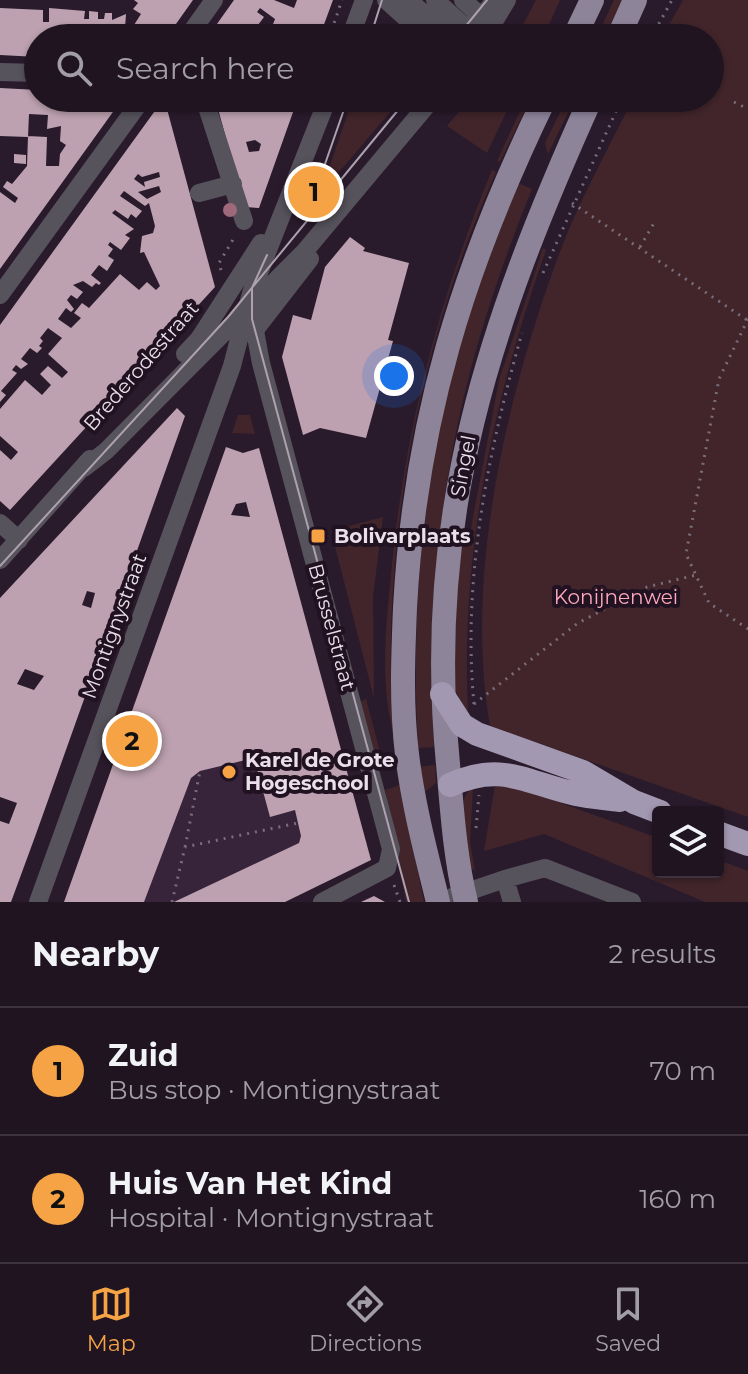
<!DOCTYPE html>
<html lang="en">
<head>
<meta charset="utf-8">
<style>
	:root { --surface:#201421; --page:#2d212e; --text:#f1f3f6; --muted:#a29ea5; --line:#3d333f; --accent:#f5a345 }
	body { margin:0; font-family:Montserrat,sans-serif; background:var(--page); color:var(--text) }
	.controls { position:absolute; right:24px; bottom:24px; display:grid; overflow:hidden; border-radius:8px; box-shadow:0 2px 6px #0004 }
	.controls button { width:72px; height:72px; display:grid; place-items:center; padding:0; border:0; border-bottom:2px solid var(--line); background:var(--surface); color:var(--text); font:40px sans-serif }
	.you { position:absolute; left:394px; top:376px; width:28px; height:28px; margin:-20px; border:6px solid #fff; border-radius:50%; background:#1a73e8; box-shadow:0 0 0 12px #1a73e833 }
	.badge { display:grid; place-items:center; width:52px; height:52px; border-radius:50%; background:var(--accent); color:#111; font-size:26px; font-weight:700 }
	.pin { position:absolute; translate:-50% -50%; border:4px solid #fff; box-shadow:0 2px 8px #0006 }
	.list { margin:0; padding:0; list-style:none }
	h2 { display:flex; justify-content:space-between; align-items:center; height:104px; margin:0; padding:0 32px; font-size:34px }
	h2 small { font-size:26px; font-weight:400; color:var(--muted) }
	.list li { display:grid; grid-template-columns:52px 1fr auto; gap:24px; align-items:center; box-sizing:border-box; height:128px; padding:0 32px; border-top:2px solid var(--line) }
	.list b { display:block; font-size:30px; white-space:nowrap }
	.list p { margin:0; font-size:26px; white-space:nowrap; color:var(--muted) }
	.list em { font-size:26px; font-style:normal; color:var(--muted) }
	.icon { flex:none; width:44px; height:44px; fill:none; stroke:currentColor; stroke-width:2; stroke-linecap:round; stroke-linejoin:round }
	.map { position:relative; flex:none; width:748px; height:902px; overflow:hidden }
	.search { position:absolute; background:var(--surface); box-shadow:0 2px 6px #0004; left:24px; right:24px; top:24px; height:88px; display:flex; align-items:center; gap:20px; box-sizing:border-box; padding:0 28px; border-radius:44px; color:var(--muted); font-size:30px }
	.sheet { height:360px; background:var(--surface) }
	nav { display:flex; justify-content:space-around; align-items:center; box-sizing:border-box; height:112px; border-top:2px solid var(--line); background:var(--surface); font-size:22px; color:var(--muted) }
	nav a { display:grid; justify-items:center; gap:4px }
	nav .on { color:var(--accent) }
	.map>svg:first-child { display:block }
	.built { fill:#38243a }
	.green { fill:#41252b }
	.building { fill:#bda1b0; fill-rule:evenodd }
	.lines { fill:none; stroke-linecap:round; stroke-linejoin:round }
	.path { stroke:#7a6d7b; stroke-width:3; stroke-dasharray:2 6; stroke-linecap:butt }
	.minor { stroke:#57535d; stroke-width:18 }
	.major { stroke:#8d8499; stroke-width:24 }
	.highway { stroke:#a298b1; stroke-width:24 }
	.tram { stroke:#aea1af; stroke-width:2 }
	.tree { fill:#9f697b }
	.poi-dot { fill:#f5a345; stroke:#211222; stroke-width:3 }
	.labels { text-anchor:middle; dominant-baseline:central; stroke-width:8; stroke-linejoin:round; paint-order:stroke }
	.street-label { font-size:20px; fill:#eadfeb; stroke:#211222 }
	.poi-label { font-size:20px; font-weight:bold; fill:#eadfeb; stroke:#211222; text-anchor:start }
	.park-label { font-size:20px; fill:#fea8bb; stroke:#211222 }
</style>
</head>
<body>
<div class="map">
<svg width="748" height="902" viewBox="0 0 748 902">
	<rect width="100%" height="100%" fill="#2a1b2c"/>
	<path class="built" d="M320,671L371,860L285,902H64L138,695Z"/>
	<path class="green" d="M536,0H560L543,38H516Z
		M614,0H622L604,38H596Z
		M683,0H748V817L490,726C464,576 506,398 558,257C578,202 608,150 633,98H710V38H662Z
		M353,98H402L334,178L329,180L327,174Z
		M470,98H513L487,153L447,126Z
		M526,98H531L500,162L497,161Z
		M567,98H575L548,154L545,143Z
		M492,170L496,172C418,346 381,541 393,732C380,682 386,625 391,575C404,433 438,301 492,170Z
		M518,183L532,189C453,384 426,537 434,747L418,748C410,603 424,458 466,320C480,273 501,228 518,183Z
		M543,248L546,250C493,400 460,553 468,713L454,689L455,561L470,533L499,380Z
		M238,415H250L255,434L232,433Z
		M383,517L373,597L374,698L331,531Z
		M366,699L383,763L377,764L360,702Z
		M435,765L436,783L423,793L419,767Z
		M400,785L424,902H406L385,790Z
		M495,785H511L658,838V872H718V860L748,871V902H705L544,834L484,851Z
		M473,788L470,842L475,871L471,868C468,849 452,798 473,788Z"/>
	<path class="building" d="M134,0H193L166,38H38V57L0,55V8L43,10V22H49V8L85,11L84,19H89V11L98,12V19H104L105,13H112V20L126,14L125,28L139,29L134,25L141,14L133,9L138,3Z
		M234,0H274L294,8L297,0H333L319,38H207ZM260,8L275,19L268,37L255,29L264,17L257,12Z
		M0,88L38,90V98H123L0,269V192L15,203L18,198L3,187L7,181L12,184L27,166L28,136L47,137L46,166H59L60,154L66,145L60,141L61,126L47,129L48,115L29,114L28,137L0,136Z
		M215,98H298L259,208L245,207ZM255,140L261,144L259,151L249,152L246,142Z
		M157,108L167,109L215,287L10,510L0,501V450L11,460L18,452L0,436V409L25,380L42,395L51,385L40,374L48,366L62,378L68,372L48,354L62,338L48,328L40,338L43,341L39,346L42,348L37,353L30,348L21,359L28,364L21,369L16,365L12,370L17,373L1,391L6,395L0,402V325ZM159,172L160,177L144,182L145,187L134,179L138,174L142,177ZM159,186L161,192L147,199L138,192ZM124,191L145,206L149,203L155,226L153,233L142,236L140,253L144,252L160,286L156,290L147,282L139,290L120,274L89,308L82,303L74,313L81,318L71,328L58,319L66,308L71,312L74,309L67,300L71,295L77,299L83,292L73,285L83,281L92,287L96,283L99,285L101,283L91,275L99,265L107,271L114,260L108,256L113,249L108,245L110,242L121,250L130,238L125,235L134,229L112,213L115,210L128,219L131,214L136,218L142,211L120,196Z
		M14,154L26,155V164L14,163Z
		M350,237L365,248L363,251L409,263L388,340L393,341L366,438L320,428L303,435L282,357L293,315L311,320L325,267Z
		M177,408L185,416L36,834L11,902H0V821L9,824L17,803L0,797V598ZM87,591L95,593L91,608L82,605ZM25,669L44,676L34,690L17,684Z
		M226,447L243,453L259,448L371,860L285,902H174L299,843L301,836L295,810L270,817L254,758L200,771L191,778L144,902H64ZM246,502L250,517L231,515L236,504Z
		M374,896L385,902H361Z"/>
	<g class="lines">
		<path class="path" d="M371,32L386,38
			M329,38L342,0
			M651,38L672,0
			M734,102L748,109
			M572,203L747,320
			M640,247L654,223
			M221,270L219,263L234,238
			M543,273L622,98
			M748,319L719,379L686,554L709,603L748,629
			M474,704C462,579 488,452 522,333
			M474,704L578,623L647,587L696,575
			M476,828L479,795
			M185,847L200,771
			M394,885L400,902
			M172,902L185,847L298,823"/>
		<path class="minor" d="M386,0L428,38
			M408,0L453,38
			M435,0L462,24L474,27
			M463,0L475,11L484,14
			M187,38L214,0
			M350,38L364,0
			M465,38L495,0
			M484,38L507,0
			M0,72L38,73
			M204,98L244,221
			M199,193L233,184
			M0,295L143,98
			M256,303L255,331L261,363L391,849L387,868L322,902
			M255,330L310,259
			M185,354L199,339L261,243
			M84,468L106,451L305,251L433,98
			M0,523L19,540
			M0,560L90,459
			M505,879L545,868L632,902
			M452,897L505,879L512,902
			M38,902L232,366L251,293L328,98"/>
		<path class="major" d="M574,38L592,0
			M618,38L635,0
			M438,902C426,853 413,804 407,754C401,706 403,656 405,608C415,420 463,267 545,98
			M466,902C455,858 452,809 448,764C424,514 490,322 591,98"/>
		<path class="highway" d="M442,694L462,725L477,734L583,772L634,802L660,812
			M450,785C502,761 526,783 576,794C590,797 605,798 620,800
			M718,833L748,844"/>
		<path class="tram" d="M370,38L382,0
			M456,38L487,0
			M306,205L317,187L348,98
			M267,255L252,288V319L409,902
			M0,566L228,317L408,98"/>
	</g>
	<circle class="tree" cx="230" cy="210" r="7"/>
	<g class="poi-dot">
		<rect x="310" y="528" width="16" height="16" rx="4"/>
		<circle cx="229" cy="772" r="8"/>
	</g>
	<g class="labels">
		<g class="street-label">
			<text transform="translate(141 366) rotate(-49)">Brederodestraat</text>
			<text transform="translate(463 466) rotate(-79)">Singel</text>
			<text transform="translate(114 626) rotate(-70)">Montignystraat</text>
			<text transform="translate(332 627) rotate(75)">Brusselstraat</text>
		</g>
		<g class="poi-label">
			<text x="334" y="536">Bolivarplaats</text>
			<text x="245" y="760">Karel de Grote<tspan x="245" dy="23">Hogeschool</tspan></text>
		</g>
		<g class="park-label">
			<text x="616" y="597">Konijnenwei</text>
		</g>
	</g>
</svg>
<div class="controls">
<button><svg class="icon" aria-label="layers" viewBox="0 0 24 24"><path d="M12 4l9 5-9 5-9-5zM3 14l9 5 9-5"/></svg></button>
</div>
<div class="you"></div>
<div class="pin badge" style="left:314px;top:192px">1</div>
<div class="pin badge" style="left:132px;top:741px">2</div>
<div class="search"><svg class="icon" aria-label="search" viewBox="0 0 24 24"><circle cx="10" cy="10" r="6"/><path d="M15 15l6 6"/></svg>Search here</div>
</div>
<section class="sheet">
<h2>Nearby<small>2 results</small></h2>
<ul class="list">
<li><span class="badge">1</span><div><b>Zuid</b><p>Bus stop · Montignystraat</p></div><em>70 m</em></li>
<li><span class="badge">2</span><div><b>Huis Van Het Kind</b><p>Hospital · Montignystraat</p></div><em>160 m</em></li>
</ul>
</section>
<nav>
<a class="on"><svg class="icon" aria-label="map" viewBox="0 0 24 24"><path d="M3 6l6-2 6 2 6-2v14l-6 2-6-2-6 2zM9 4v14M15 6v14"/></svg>Map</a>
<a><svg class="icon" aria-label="directions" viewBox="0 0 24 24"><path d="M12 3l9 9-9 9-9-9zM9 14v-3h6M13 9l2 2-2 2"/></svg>Directions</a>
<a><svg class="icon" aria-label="saved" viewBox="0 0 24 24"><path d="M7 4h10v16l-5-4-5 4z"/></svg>Saved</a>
</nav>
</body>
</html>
